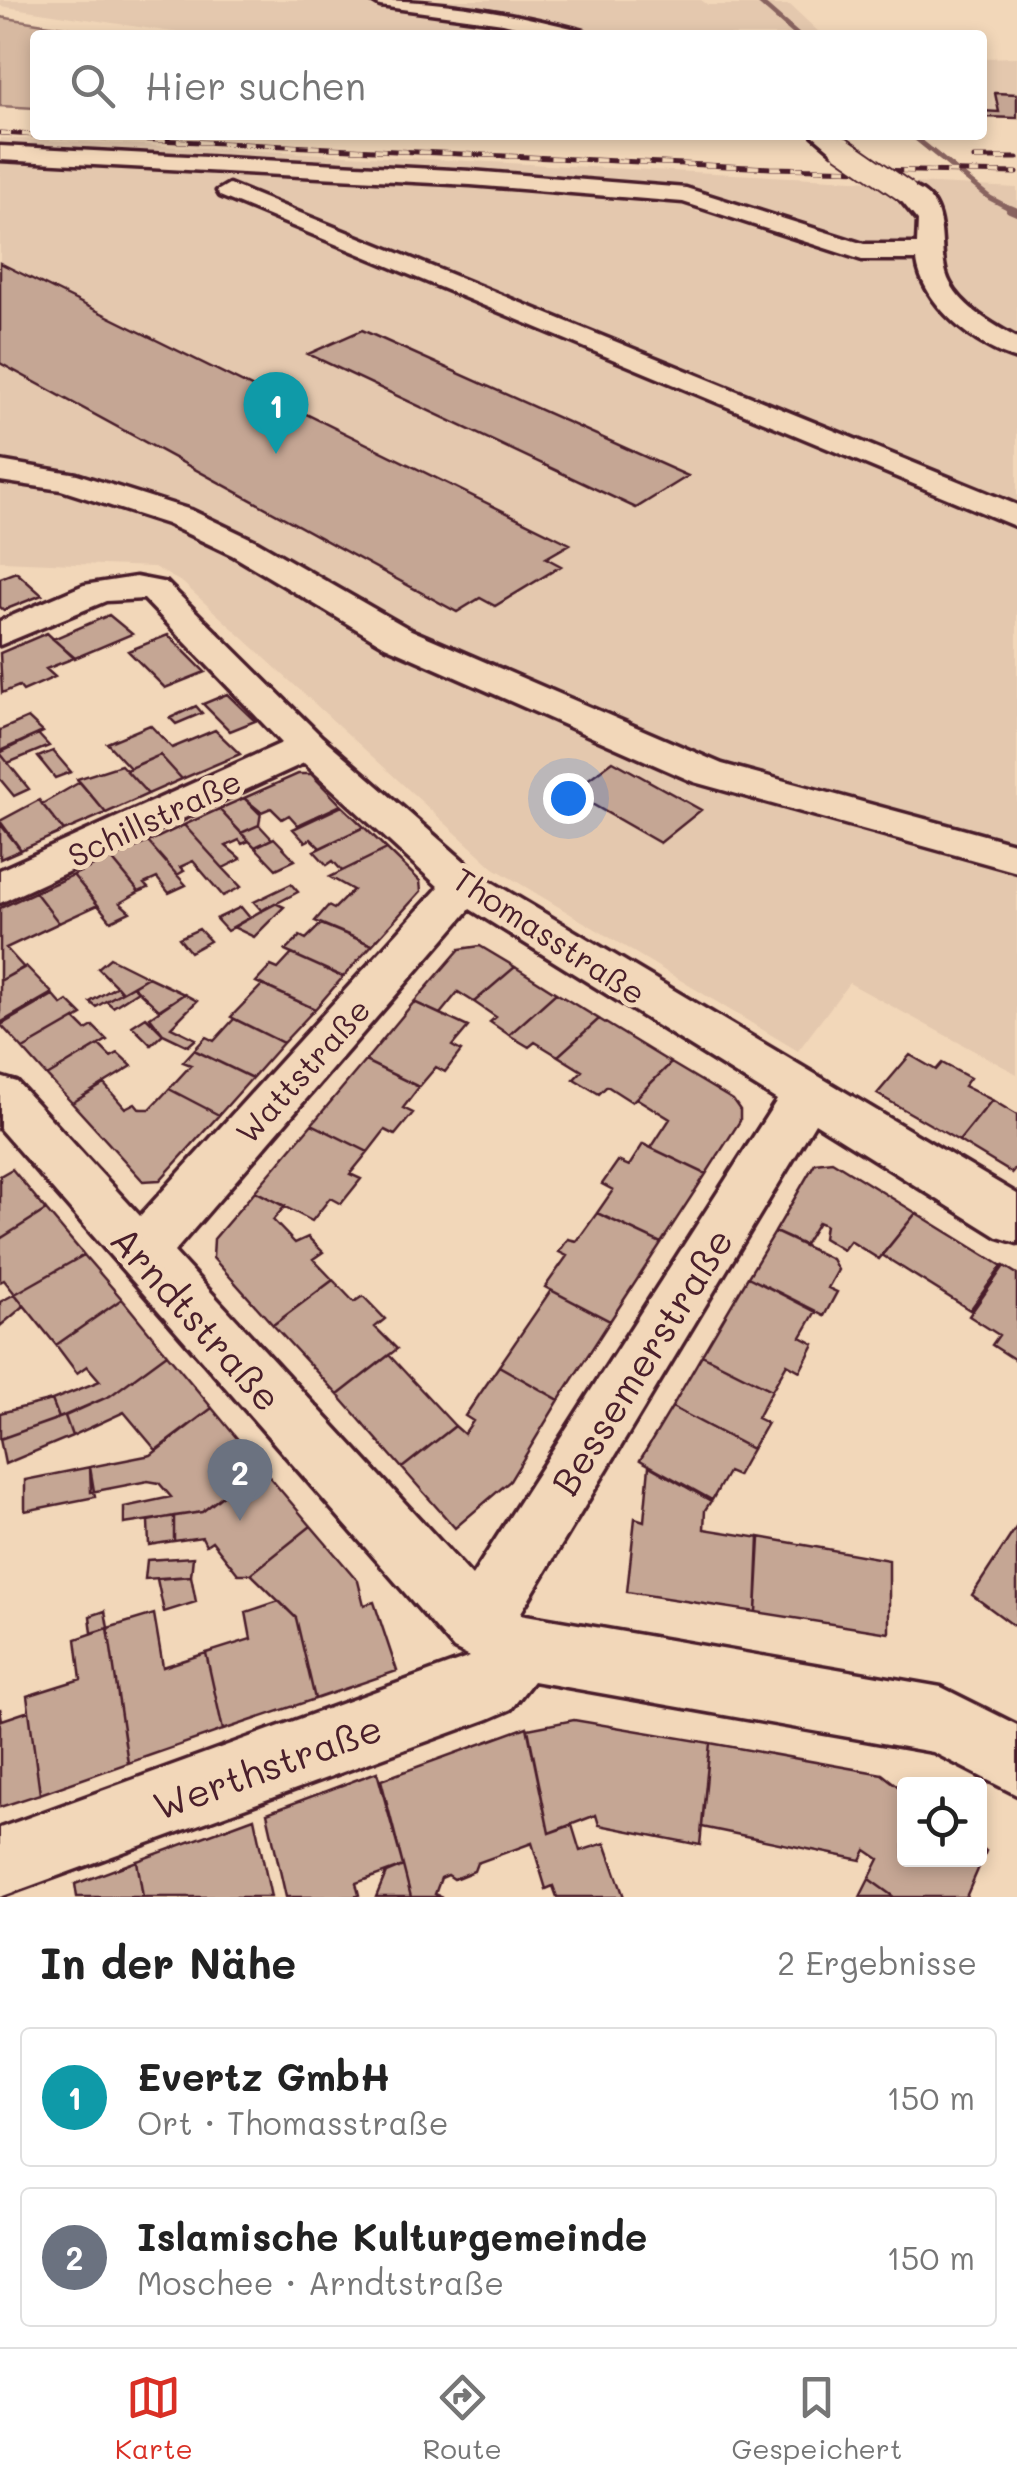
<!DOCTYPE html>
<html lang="de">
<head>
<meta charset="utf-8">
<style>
	:root { --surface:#fff; --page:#f2f2f2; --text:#222; --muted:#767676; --line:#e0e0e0; --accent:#d93025 }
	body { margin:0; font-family:Mali,sans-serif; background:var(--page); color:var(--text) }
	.controls { position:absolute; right:30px; bottom:30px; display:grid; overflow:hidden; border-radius:10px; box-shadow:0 5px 15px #0003 }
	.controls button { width:90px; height:90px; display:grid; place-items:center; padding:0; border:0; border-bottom:2px solid var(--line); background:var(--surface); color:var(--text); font:50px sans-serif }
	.you { position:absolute; left:568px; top:798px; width:35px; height:35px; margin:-25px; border:8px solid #fff; border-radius:50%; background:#1a73e8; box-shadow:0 0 0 15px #1a73e833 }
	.badge { display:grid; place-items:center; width:65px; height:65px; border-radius:50%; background:var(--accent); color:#fff; font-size:32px; font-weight:700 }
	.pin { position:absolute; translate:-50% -82px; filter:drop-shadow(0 2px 5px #0008) }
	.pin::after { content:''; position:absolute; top:52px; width:35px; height:30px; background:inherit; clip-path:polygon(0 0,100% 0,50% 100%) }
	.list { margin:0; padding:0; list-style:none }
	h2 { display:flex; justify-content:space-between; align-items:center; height:130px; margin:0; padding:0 40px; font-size:42px }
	h2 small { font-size:32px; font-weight:400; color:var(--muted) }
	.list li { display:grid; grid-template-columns:65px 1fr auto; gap:30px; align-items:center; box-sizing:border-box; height:140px; margin:0 20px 20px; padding:0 20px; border:2px solid var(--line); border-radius:10px }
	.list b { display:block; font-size:38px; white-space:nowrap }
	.list p { margin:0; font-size:32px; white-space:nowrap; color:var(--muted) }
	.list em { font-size:32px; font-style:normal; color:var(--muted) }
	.icon { flex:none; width:55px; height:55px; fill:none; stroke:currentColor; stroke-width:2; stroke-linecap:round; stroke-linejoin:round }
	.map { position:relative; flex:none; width:1017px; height:1897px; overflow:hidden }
	.search { position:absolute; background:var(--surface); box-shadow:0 5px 15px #0003; left:30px; right:30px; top:30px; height:110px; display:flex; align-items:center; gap:25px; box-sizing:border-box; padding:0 35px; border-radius:10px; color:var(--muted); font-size:38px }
	.sheet { height:450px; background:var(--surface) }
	nav { display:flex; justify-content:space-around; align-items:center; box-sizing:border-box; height:140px; border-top:2px solid var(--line); background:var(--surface); font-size:28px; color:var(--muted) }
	nav a { display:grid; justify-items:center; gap:5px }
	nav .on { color:var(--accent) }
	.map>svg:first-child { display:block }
	.built { fill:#e4c8ae }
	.green { fill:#d7b9a1; stroke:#906c66; stroke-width:2.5 }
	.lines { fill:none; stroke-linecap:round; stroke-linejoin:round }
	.stream-far1 { stroke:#88635f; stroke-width:5 }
	.stream { stroke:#88635f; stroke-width:8 }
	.building { fill:#c5a694; stroke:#4a1f2b; stroke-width:2.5 }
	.minor-casing { stroke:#4a1f2b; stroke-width:7 }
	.minor { fill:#f2d7b9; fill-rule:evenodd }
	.rail-casing { stroke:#4a1f2b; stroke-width:5 }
	.rail { stroke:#f2d7b9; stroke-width:4; stroke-dasharray:11; stroke-linecap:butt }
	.minor-bridge-casing { stroke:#4a1f2b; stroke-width:25; stroke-linecap:butt }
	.minor-bridge { stroke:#f2d7b9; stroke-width:21 }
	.labels { text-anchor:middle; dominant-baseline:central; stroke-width:10; stroke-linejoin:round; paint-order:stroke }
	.street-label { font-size:32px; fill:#4a1f2b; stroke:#f2d7b9 }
	.near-street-label { font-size:38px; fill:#4a1f2b; stroke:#f2d7b9 }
</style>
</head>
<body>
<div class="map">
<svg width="1017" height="1897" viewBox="0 0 1017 1897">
	<rect width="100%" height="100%" fill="#f2d7b9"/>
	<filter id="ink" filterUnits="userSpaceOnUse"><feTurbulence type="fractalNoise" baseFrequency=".01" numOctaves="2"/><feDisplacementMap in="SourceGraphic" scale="20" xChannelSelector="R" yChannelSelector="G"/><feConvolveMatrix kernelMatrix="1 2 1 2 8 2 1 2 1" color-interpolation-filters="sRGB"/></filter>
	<g filter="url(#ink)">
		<path class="built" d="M0,0H701L708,5H790L822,35H192L0,6Z
			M1017,57V119L982,117V58Z
			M0,138L1017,188V1074L849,983L798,1051L494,868L183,583L154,567L0,561Z"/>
		<path class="green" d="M0,17L113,35H35V108L0,106Z"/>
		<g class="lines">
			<path class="stream-far1" d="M757,0L797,35
				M912,135L990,198L1015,211"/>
			<path class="stream" d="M1010,209L1017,212"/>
		</g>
		<path class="building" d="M995,93L1017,94V118L983,117L982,111L999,112Z
			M0,263L570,544L546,558L561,566L495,606L480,598L457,612L0,363Z
			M362,330L688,476L636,508L308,354Z
			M16,572L42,595L4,610L0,607V578Z
			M109,615L132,634L75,658L53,639Z
			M47,633L74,658L46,669L55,677L23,691L19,686L2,693L0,653Z
			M168,635L205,672L165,688L128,651Z
			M227,694L255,721L230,731L203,704Z
			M196,706L202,713L176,724L170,718Z
			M28,718L43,732L0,751V730Z
			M150,725L172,748L215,730L240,754L182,779L160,755L130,768L107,743Z
			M38,734L49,746L8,763L0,753Z
			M53,751L71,772L55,778L38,757Z
			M0,753L8,763L29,789L14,796L0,779Z
			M160,755L182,779L148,794L126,770Z
			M613,761L701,810L660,843L571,792Z
			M121,765L148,794L106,813L77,779Z
			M298,774H311L341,805L298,825L289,815L282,819L271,808L259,813L244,798Z
			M80,782L106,813L64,831L42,804Z
			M244,798L261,812L259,825L241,833L219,809Z
			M39,800L64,831L21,850L0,821Z
			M342,806L364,827L320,848L311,839L305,842L293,829Z
			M219,809L249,841L242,844L239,840L226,846L241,859L223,868L184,825Z
			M0,824L21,850L0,859Z
			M184,825L223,868L241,887L223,896L193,861L180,867L184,871L177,875L148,842Z
			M259,825L272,839L255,847L241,833Z
			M364,827L387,849L342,871L333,861L327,865L314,851Z
			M274,838L295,860L276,869L255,847Z
			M148,842L177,875L186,885L169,893L157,878L144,884L148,888L139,892L111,858Z
			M387,849L420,881L421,891L372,945L315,921L328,906L334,909L353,890L330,877Z
			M111,858L139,892L120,903L130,912L111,921L73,875Z
			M73,875L98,905L59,923L35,892Z
			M291,884L298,892L262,911L254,902Z
			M35,892L59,923L6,948L24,968L0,981V908Z
			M275,903L284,907L254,937L233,927Z
			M241,907L250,918L227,931L216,919Z
			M321,924L372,945L343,977L285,951L300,936L306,939Z
			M199,929L210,941L190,952L179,938Z
			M480,946L515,967L474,1002L458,992L440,1014L414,1002L460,949Z
			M292,954L343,977L315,1009L256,982L271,966L278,969Z
			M110,958L148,977L122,992L98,968Z
			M26,966L52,993L0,1023V981Z
			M515,967L556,993L509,1035L490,1022L496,1017L474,1002Z
			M148,977L184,994L159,1010L133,986Z
			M262,985L315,1009L283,1043L231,1017Z
			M117,986L122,992L106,1001L96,1007L90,1002Z
			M133,986L138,991L113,1007L106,1001Z
			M556,993L599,1019L558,1056L535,1042L529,1047L509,1035Z
			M184,994L197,1001L171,1027L196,1039L188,1046L163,1034L150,1017Z
			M53,995L62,1005L68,1001L82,1015L23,1049L1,1025Z
			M414,1002L468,1027L452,1046L461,1051L445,1072L436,1067L419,1087L365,1061Z
			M146,1017L163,1034L151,1045L132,1026Z
			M75,1019L86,1030L93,1026L107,1040L47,1076L23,1049Z
			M234,1019L283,1043L252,1078L194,1050L206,1037L214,1041Z
			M599,1019L671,1063L632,1102L607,1086L599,1094L574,1079L582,1071L558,1056Z
			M99,1045L111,1057L118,1053L132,1066L72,1103L47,1076Z
			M194,1050L252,1078L219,1115L169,1089L191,1065L183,1062Z
			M910,1055L936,1070L942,1063L970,1078L964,1086L992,1100L959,1141L877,1094Z
			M365,1061L419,1087L403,1108L413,1113L395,1135L385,1130L368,1152L312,1124Z
			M671,1063L733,1100L740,1110V1121L706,1174L651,1148L670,1119L636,1098Z
			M104,1084L125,1108L135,1103L140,1109H150L169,1089L219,1115L160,1180L143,1181L72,1103Z
			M992,1100L1017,1115V1167L1012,1173L959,1141Z
			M312,1124L368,1152L350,1174L361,1179L341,1204L330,1198L312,1221L255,1191Z
			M643,1144L706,1174L661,1243L597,1213L613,1190L602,1184L618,1161L629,1166Z
			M832,1161L916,1213L879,1259L850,1241L843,1250L823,1238L825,1225L818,1222L804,1245L775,1232L815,1163Z
			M12,1169L46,1210L0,1239V1176Z
			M255,1191L285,1206L273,1220L295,1243L308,1237L323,1252L313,1259L333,1280L273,1325L213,1258L214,1239Z
			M46,1210L84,1255L15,1294L4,1280L0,1282V1239Z
			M597,1213L661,1243L610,1321L545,1287L567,1256L559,1252L568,1239L577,1241Z
			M916,1213L1002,1266L970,1310L882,1255Z
			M775,1232L832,1259L838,1270L828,1288L837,1292L824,1316L748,1277Z
			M84,1255L122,1299L56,1345L15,1294Z
			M1004,1266L1017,1274V1361L992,1345L999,1335L969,1316Z
			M748,1277L816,1311L801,1337L814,1344L800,1371L787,1364L772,1390L702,1355Z
			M333,1280L354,1302L363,1296L385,1319L375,1327L397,1349L338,1395L273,1325Z
			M551,1290L610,1321L559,1400L499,1366Z
			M15,1294L24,1306L0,1326V1302Z
			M122,1299L167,1354L110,1396L59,1418L52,1400L100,1381L87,1366L77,1373L56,1345Z
			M167,1354L212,1408L156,1450L124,1412L72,1436L65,1416L110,1396Z
			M389,1355L455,1426L402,1468L338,1395Z
			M702,1355L772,1390L757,1418L767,1423L752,1449L672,1407Z
			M499,1366L559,1400L510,1481L455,1528L402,1468L455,1426L464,1434L473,1421L465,1416Z
			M52,1400L59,1418L0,1439V1413Z
			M672,1407L752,1449L737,1476L728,1472L712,1500L640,1460Z
			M212,1408L260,1466L202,1512L124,1524V1507L171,1497L159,1483L148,1481L91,1492L90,1467L151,1455Z
			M65,1416L72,1436L5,1464L0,1439Z
			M260,1466L311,1526L251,1574H238L212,1541L206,1545L202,1537L174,1541V1516L202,1512Z
			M649,1466L711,1501L705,1510L704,1529L760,1538L756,1612L627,1592L635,1518L644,1521Z
			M90,1467L95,1497L25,1511V1480Z
			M174,1516V1541L149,1545L148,1521Z
			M311,1526L358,1581L364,1605L374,1602L397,1671L315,1699L296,1618L251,1574Z
			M1017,1526V1628L972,1595Z
			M759,1537L889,1560V1633L756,1612Z
			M193,1557L191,1576L145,1579L147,1560Z
			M191,1576L196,1602L164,1612L157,1579Z
			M279,1601L296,1618L315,1699L223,1730L206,1653L251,1639L246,1612Z
			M105,1611L108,1628L92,1633L90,1616Z
			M154,1614L163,1667L206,1653L223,1730L128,1763L108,1628Z
			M108,1628L128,1763L40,1794L27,1696L81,1679L76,1639Z
			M0,1708L2,1720L29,1711L40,1794L0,1807Z
			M574,1720L710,1743L700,1845L599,1825L596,1815L549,1833L528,1729Z
			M527,1727L549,1833L572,1825L580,1851L605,1843L624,1897H557L553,1886L546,1889L532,1843L477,1863L474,1871L454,1879L448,1875L441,1878L435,1894L442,1897H411L381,1780Z
			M710,1743L882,1774L904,1791V1860H980V1846L986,1851L966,1897H894L869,1879L879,1859L866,1850L861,1860L702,1827Z
			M377,1772L403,1866L356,1883L359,1895L354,1897H286L267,1813Z
			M254,1818L271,1897H143L137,1861Z
			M137,1861L143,1897H77L75,1884Z
			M403,1866L411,1897H376L386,1873Z
			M869,1879L894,1897H860Z"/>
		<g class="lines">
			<g class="minor-casing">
				<path id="minor" d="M370,0C444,0 513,13 584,31L587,35H552L503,23L380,6Z
					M813,135H839L853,147L849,152H833Z
					M0,146L471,171L686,188L864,244H917L918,221L894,192L906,185C957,197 933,252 950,283C963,308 994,325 1017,338V359C976,348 922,304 917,260H862L683,202L471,185L0,160Z
					M229,184L1017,505V527L220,196L217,191Z
					M0,461L77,474L191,510L256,541L411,630L722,764L1017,844V872L694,782L385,646L232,555L167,524L61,490L0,481Z
					M136,577L167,583L322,737L480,875L1017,1194V1243L998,1237L815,1123L520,1614L941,1687L1017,1725V1795L933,1752L533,1681L511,1709L488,1719L0,1897V1828L470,1657L454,1649L0,1129V1077L17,1082L140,1216L439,887L304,763L0,903V870L282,743L144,599L106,601L0,645V621L84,585ZM470,909L777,1100L472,1576L174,1252Z"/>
			</g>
			<use href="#minor" class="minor"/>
			<g class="rail-casing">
				<path id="rail" d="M0,133L35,135
					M45,135L771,168L1017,173
					M974,158H1017"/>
			</g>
			<use href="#rail" class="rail"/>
			<g class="minor-bridge-casing">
				<path id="minor-bridge" d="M841,147L906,192"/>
			</g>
			<use href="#minor-bridge" class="minor-bridge"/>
		</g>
	</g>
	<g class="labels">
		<g class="street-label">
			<text transform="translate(154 817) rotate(-25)">Schillstraße</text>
			<text transform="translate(550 935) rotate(33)">Thomasstraße</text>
			<text transform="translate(302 1070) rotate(-48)">Wattstraße</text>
		</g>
		<g class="near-street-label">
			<text transform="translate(197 1318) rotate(48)">Arndtstraße</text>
			<text transform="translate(641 1361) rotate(-58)">Bessemerstraße</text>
			<text transform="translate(267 1766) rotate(-20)">Werthstraße</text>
		</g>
	</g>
</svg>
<div class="controls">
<button><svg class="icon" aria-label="locate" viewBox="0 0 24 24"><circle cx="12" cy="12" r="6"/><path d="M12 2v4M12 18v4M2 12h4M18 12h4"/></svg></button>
</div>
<div class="you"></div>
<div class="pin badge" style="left:276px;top:454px;background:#0f9aa8">1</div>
<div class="pin badge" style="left:240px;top:1521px;background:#6b7280">2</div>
<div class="search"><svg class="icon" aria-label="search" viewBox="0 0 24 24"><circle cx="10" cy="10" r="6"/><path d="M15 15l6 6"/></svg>Hier suchen</div>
</div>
<section class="sheet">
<h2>In der Nähe<small>2 Ergebnisse</small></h2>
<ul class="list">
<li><span class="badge" style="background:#0f9aa8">1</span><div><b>Evertz GmbH</b><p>Ort · Thomasstraße</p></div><em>150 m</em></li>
<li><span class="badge" style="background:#6b7280">2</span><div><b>Islamische Kulturgemeinde</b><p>Moschee · Arndtstraße</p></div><em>150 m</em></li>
</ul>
</section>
<nav>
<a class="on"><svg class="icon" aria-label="map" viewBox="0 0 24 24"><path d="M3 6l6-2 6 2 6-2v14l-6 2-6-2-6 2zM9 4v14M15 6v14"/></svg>Karte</a>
<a><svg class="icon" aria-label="directions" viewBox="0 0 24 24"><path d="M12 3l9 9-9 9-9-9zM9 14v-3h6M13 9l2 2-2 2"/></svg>Route</a>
<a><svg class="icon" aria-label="saved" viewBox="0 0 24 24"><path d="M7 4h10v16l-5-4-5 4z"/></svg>Gespeichert</a>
</nav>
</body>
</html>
